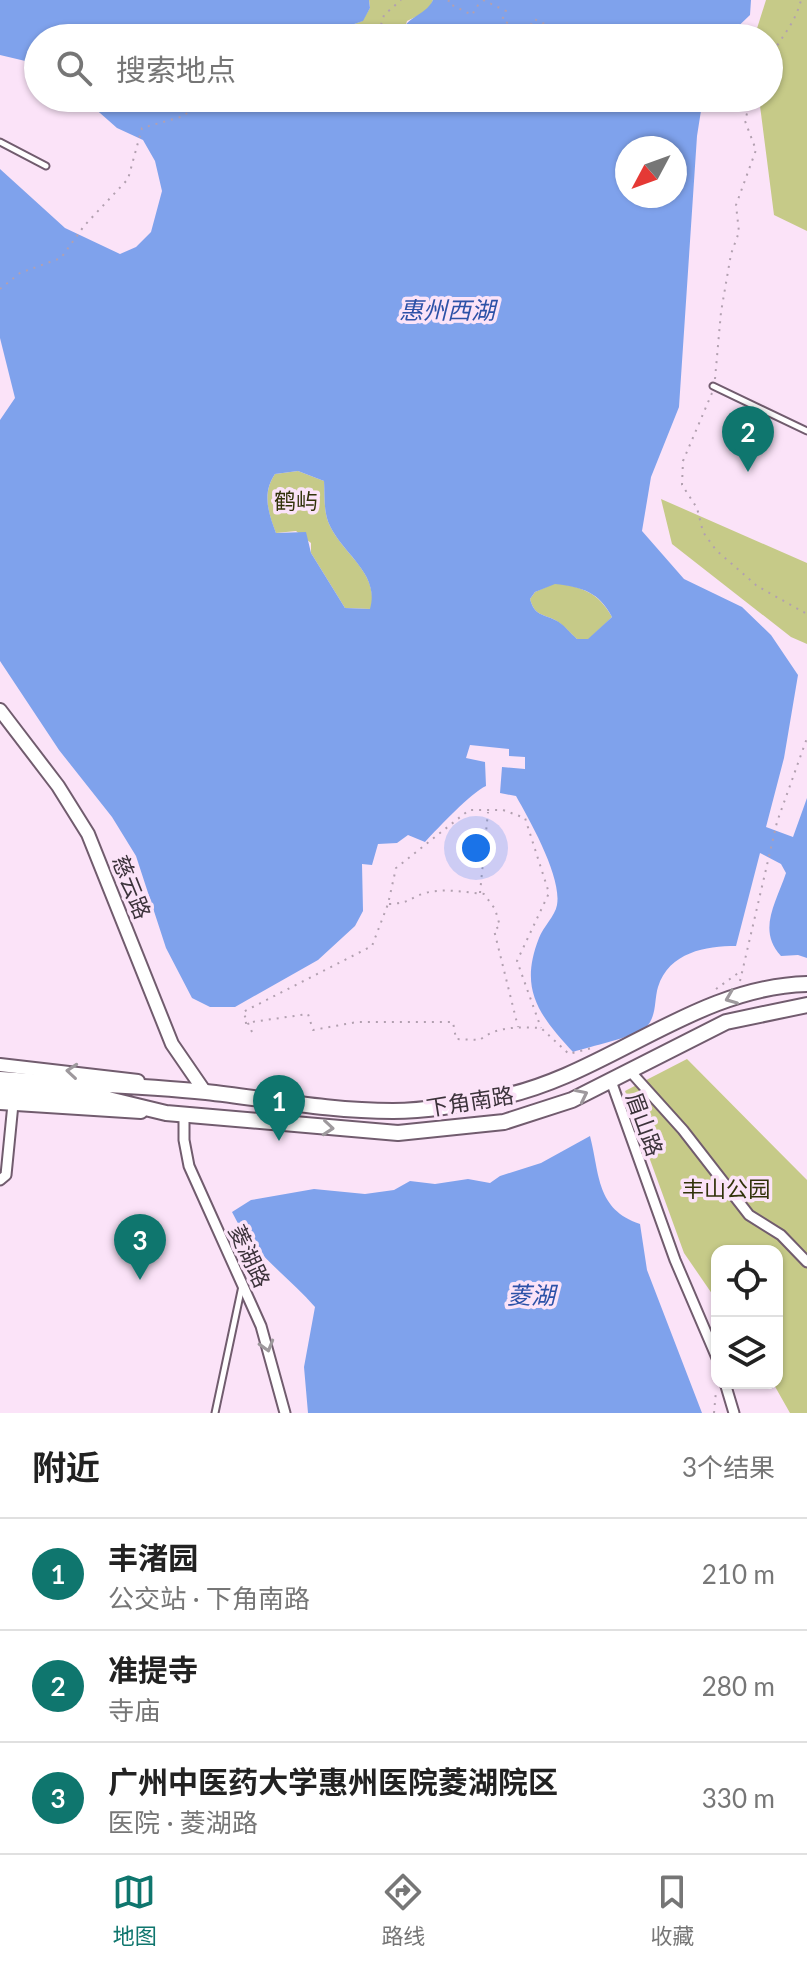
<!DOCTYPE html>
<html lang="zh">
<head>
<meta charset="utf-8">
<style>
	:root { --surface:#fff; --page:#f6f6f6; --text:#222; --muted:#767676; --line:#e0e0e0; --accent:#0f766e }
	body { margin:0; font-family:Lato,"Noto Sans SC",sans-serif; background:var(--page); color:var(--text) }
	.controls { position:absolute; right:24px; bottom:24px; display:grid; overflow:hidden; border-radius:16px; box-shadow:0 2px 6px #0004 }
	.controls button { width:72px; height:72px; display:grid; place-items:center; padding:0; border:0; border-bottom:2px solid var(--line); background:var(--surface); color:var(--text); font:40px sans-serif }
	.compass { position:absolute; left:615px; top:136px; width:72px; height:72px; border-radius:50%; background:var(--surface); box-shadow:0 2px 6px #0004; rotate:229deg }
	.you { position:absolute; left:476px; top:848px; width:28px; height:28px; margin:-20px; border:6px solid #fff; border-radius:50%; background:#1a73e8; box-shadow:0 0 0 12px #1a73e833 }
	.badge { display:grid; place-items:center; width:52px; height:52px; border-radius:50%; background:var(--accent); color:#fff; font-size:26px; font-weight:700 }
	.pin { position:absolute; translate:-50% -66px; filter:drop-shadow(0 2px 4px #0008) }
	.pin::after { content:''; position:absolute; top:42px; width:28px; height:24px; background:inherit; clip-path:polygon(0 0,100% 0,50% 100%) }
	.list { margin:0; padding:0; list-style:none }
	h2 { display:flex; justify-content:space-between; align-items:center; height:104px; margin:0; padding:0 32px; font-size:34px }
	h2 small { font-size:26px; font-weight:400; color:var(--muted) }
	.list li { display:grid; grid-template-columns:52px 1fr auto; gap:24px; align-items:center; box-sizing:border-box; height:112px; padding:0 32px; border-top:2px solid var(--line) }
	.list b { display:block; font-size:30px; white-space:nowrap }
	.list p { margin:0; font-size:26px; white-space:nowrap; color:var(--muted) }
	.list em { font-size:26px; font-style:normal; color:var(--muted) }
	.icon { flex:none; width:44px; height:44px; fill:none; stroke:currentColor; stroke-width:2; stroke-linecap:round; stroke-linejoin:round }
	.map { position:relative; flex:none; width:807px; height:1413px; overflow:hidden }
	.search { position:absolute; background:var(--surface); box-shadow:0 2px 6px #0004; left:24px; right:24px; top:24px; height:88px; display:flex; align-items:center; gap:20px; box-sizing:border-box; padding:0 28px; border-radius:44px; color:var(--muted); font-size:30px }
	.sheet { height:440px; background:var(--surface) }
	nav { display:flex; justify-content:space-around; align-items:center; box-sizing:border-box; height:112px; border-top:2px solid var(--line); background:var(--surface); font-size:22px; color:var(--muted) }
	nav a { display:grid; justify-items:center; gap:4px }
	nav .on { color:var(--accent) }
	.map>svg:first-child { display:block }
	.green { fill:#c6ca88 }
	.water { fill:#7fa2ec; fill-rule:evenodd }
	.lines { fill:none; stroke-linecap:round; stroke-linejoin:round }
	.lane-casing { stroke:#715c6e; stroke-width:9 }
	.street-casing { stroke:#715c6e; stroke-width:13 }
	.secondary-casing { stroke:#715c6e; stroke-width:16 }
	.primary-casing { stroke:#715c6e; stroke-width:18 }
	.path { stroke:#b2a0b0; stroke-width:2; stroke-dasharray:2 6; stroke-linecap:butt }
	.lane { stroke:#fff; stroke-width:5 }
	.street { stroke:#fff; stroke-width:9 }
	.secondary { stroke:#fff; stroke-width:12 }
	.primary { stroke:#fff; stroke-width:14 }
	.oneway { stroke:#9e999d }
	.labels { text-anchor:middle; dominant-baseline:central; stroke-width:7; stroke-linejoin:round; paint-order:stroke }
	.park-label { font-size:22px; fill:#31320a; stroke:#fbe3f8 }
	.street-label { font-size:22px; fill:#3c333b; stroke:#fbe3f8 }
	.water-label { font-size:24px; font-style:italic; fill:#2c51a7; stroke:#fbe3f8 }
</style>
</head>
<body>
<div class="map">
<svg width="807" height="1413" viewBox="0 0 807 1413">
	<rect width="100%" height="100%" fill="#fbe3f8"/>
	<path class="green" d="M369,0H433L428,11L407,21L402,38H326L328,34L362,21L370,8Z
		M766,0H807V231L774,215L759,98H769V38H754Z
		M298,471L324,481C325,495 323,512 330,526C344,555 379,573 371,609L345,608L311,553V543L296,531L276,533C268,513 262,493 275,474Z
		M661,499L807,563V644L791,637L672,544Z
		M555,583C582,587 598,592 612,617L588,640L577,639C570,633 563,624 555,620C541,613 535,616 530,599L535,592Z
		M687,1059L807,1180V1413H790L773,1383H777V1251H717V1301L684,1253L625,1091Z"/>
	<path class="water" d="M0,0H369L370,8L363,21L328,33L326,38H38V64L0,55Z
		M433,0H751L750,15L726,38H402C401,17 425,17 433,0Z
		M83,98H354C365,107 376,105 388,98H703L697,136L679,407L651,477L642,531L684,579L742,607L771,635L798,675L784,758L766,827L793,837L807,798V958L798,955L781,956C757,930 776,903 786,873L781,864L760,853L736,946C706,946 669,952 658,987C654,1000 657,1018 645,1028C631,1038 591,1046 573,1052C538,1014 519,989 539,938C543,927 555,916 557,905C562,877 530,821 516,796L500,793L502,767L525,769V757L509,756V749L470,745L466,758L485,762L486,786C471,793 439,827 425,842L408,835L397,843L378,844L372,865L362,864L363,911L355,926L318,960L235,1007H210L192,998L166,948L136,856L112,817L59,750L0,661V420L15,398L0,338V169L65,228L120,254L136,247L151,232L162,191L155,161L143,140L117,128ZM627,148H675V196H627ZM298,471L324,481C325,496 323,512 330,526C344,555 380,574 370,609L345,608L311,553L306,532L276,533C268,512 262,493 275,474ZM555,584C582,587 599,592 612,617L588,639H577C570,633 563,623 555,620C541,613 535,616 530,599L535,592Z
		M590,1136C600,1175 596,1209 640,1224L647,1270L702,1413H308L304,1367L315,1307C287,1275 251,1252 232,1212L251,1200L314,1189L365,1194L394,1190L410,1181L435,1184L468,1179L490,1183L500,1176L541,1163Z"/>
	<g class="lines">
		<g class="lane-casing">
			<path id="lane" d="M0,142L46,166
				M713,386L807,431
				M215,1413L242,1286"/>
		</g>
		<g class="street-casing">
			<path id="street" d="M629,1070L683,1130L749,1215L781,1235L807,1262
				M611,1081L675,1260L717,1358
				M184,1115V1140L189,1166L261,1326L285,1413
				M0,1180L6,1175L13,1104
				M725,1383L734,1413"/>
		</g>
		<g class="secondary-casing">
			<path id="secondary" d="M0,710L58,786L88,834L172,1044L205,1092
				M0,1065L138,1081
				M0,1103L141,1112"/>
		</g>
		<g class="primary-casing">
			<path id="primary" d="M0,1079C68,1084 138,1085 206,1092C268,1099 330,1111 393,1111C426,1111 464,1104 496,1098C605,1077 693,987 807,984
				M0,1091L108,1099L166,1113L398,1133L504,1122L572,1100L726,1022L807,1005"/>
		</g>
		<path class="path" d="M449,0L448,3L472,15L481,0
			M483,0L506,11L502,20L526,33L534,19L556,29L552,38
			M263,38L269,33L293,38
			M365,38L378,35L384,15L401,0
			M584,38L587,32L599,38
			M769,59C781,37 795,24 801,0
			M708,98L717,102L732,98
			M0,289L20,273L61,258L84,226L128,179L142,128L184,116L202,98
			M715,379L721,312L731,254L739,232L736,205L756,150L745,121L751,98
			M712,393L683,461L682,485L697,508L703,532L716,550L757,586L807,614
			M480,893L488,812
			M389,904C411,903 409,898 425,893C444,888 464,892 484,894L495,909L500,926L494,930L518,1027
			M740,981L777,822L807,738
			M716,989L741,971
			M245,1023L308,1014L313,1030L357,1022H453L456,1039L480,1040C496,1026 520,1027 541,1028L569,1054L592,1048
			M252,1032L243,1012L372,946L388,904L396,868L469,810H503L525,818L549,893L517,961L541,1028
			M714,1413L716,1391"/>
		<use href="#lane" class="lane"/>
		<use href="#street" class="street"/>
		<use href="#secondary" class="secondary"/>
		<use href="#primary" class="primary"/>
	</g>
	<defs><path id="oneway-chevron" d="M-2-3.5L2.5 0L-2 3.5" fill="none" stroke-width="1.6" stroke-linecap="round" stroke-linejoin="round" transform="scale(2)"/></defs>
	<g class="oneway">
		<use href="#oneway-chevron" transform="translate(731 998) rotate(158)"/>
		<use href="#oneway-chevron" transform="translate(72 1071) rotate(-175)"/>
		<use href="#oneway-chevron" transform="translate(582 1095) rotate(-26)"/>
		<use href="#oneway-chevron" transform="translate(328 1128) rotate(5)"/>
		<use href="#oneway-chevron" transform="translate(267 1346) rotate(74)"/>
	</g>
	<g class="labels">
		<g class="park-label">
			<text x="296" y="500">鹤屿</text>
			<text x="726" y="1188">丰山公园</text>
		</g>
		<g class="street-label">
			<text transform="translate(132 887) rotate(68)">慈云路</text>
			<text transform="translate(470 1101) rotate(-9)">下角南路</text>
			<text transform="translate(645 1124) rotate(70)">眉山路</text>
			<text transform="translate(250 1256) rotate(65)">菱湖路</text>
		</g>
		<g class="water-label">
			<text x="447" y="309">惠州西湖</text>
			<text x="531" y="1294">菱湖</text>
		</g>
	</g>
</svg>
<div class="controls">
<button><svg class="icon" aria-label="locate" viewBox="0 0 24 24"><circle cx="12" cy="12" r="6"/><path d="M12 2v4M12 18v4M2 12h4M18 12h4"/></svg></button>
<button><svg class="icon" aria-label="layers" viewBox="0 0 24 24"><path d="M12 4l9 5-9 5-9-5zM3 14l9 5 9-5"/></svg></button>
</div>
<svg class="compass" viewBox="-18 -18 36 36"><path d="M0-13l5 13h-10z" fill="#e53935"/><path d="M0 13l5-13h-10z" fill="#767676"/></svg>
<div class="you"></div>
<div class="pin badge" style="left:279px;top:1141px">1</div>
<div class="pin badge" style="left:748px;top:472px">2</div>
<div class="pin badge" style="left:140px;top:1280px">3</div>
<div class="search"><svg class="icon" aria-label="search" viewBox="0 0 24 24"><circle cx="10" cy="10" r="6"/><path d="M15 15l6 6"/></svg>搜索地点</div>
</div>
<section class="sheet">
<h2>附近<small>3个结果</small></h2>
<ul class="list">
<li><span class="badge">1</span><div><b>丰渚园</b><p>公交站 · 下角南路</p></div><em>210 m</em></li>
<li><span class="badge">2</span><div><b>准提寺</b><p>寺庙</p></div><em>280 m</em></li>
<li><span class="badge">3</span><div><b>广州中医药大学惠州医院菱湖院区</b><p>医院 · 菱湖路</p></div><em>330 m</em></li>
</ul>
</section>
<nav>
<a class="on"><svg class="icon" aria-label="map" viewBox="0 0 24 24"><path d="M3 6l6-2 6 2 6-2v14l-6 2-6-2-6 2zM9 4v14M15 6v14"/></svg>地图</a>
<a><svg class="icon" aria-label="directions" viewBox="0 0 24 24"><path d="M12 3l9 9-9 9-9-9zM9 14v-3h6M13 9l2 2-2 2"/></svg>路线</a>
<a><svg class="icon" aria-label="saved" viewBox="0 0 24 24"><path d="M7 4h10v16l-5-4-5 4z"/></svg>收藏</a>
</nav>
</body>
</html>
